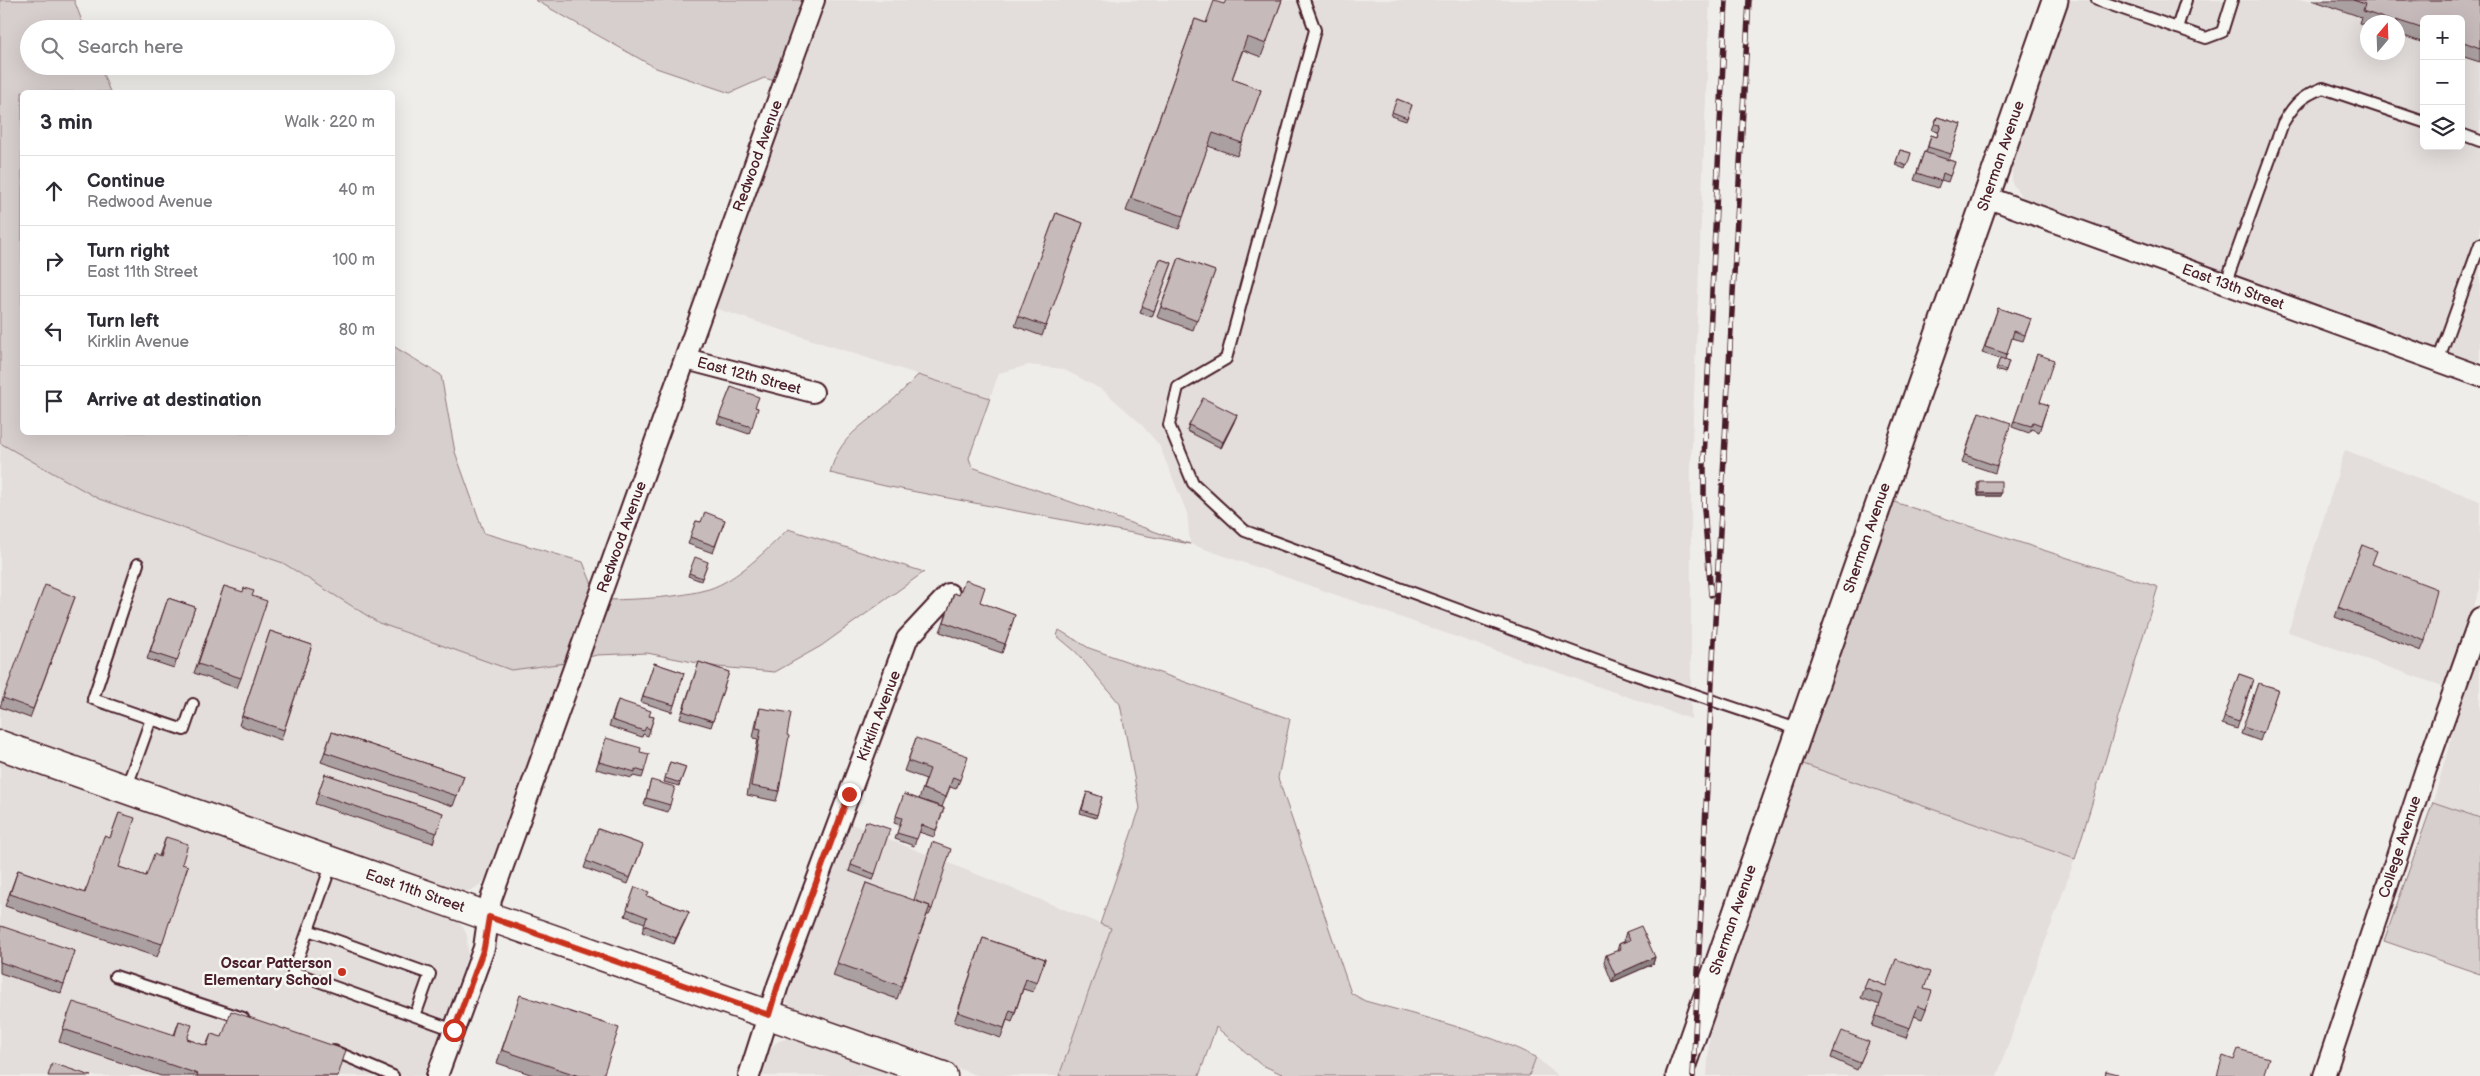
<!DOCTYPE html>
<html lang="en">
<head>
<meta charset="utf-8">
<style>
	:root { --surface:#fff; --page:#f7f7f7; --text:#2b2b33; --muted:#7c7c81; --line:#e1e1e2 }
	body { margin:0; font-family:"Balsamiq Sans",sans-serif; background:var(--page); color:var(--text) }
	.controls { position:absolute; right:15px; top:15px; display:grid; overflow:hidden; border-radius:8px; box-shadow:0 5px 20px #0002 }
	.controls button { width:45px; height:45px; display:grid; place-items:center; padding:0; border:0; border-bottom:1px solid var(--line); background:var(--surface); color:var(--text); font:25px sans-serif }
	.compass { position:absolute; left:2360px; top:15px; width:45px; height:45px; border-radius:50%; background:var(--surface); box-shadow:0 5px 20px #0002; rotate:19deg }
	.stop { position:absolute; width:15px; height:15px; margin:-11px; border:4px solid #c8321e; border-radius:50%; background:#fff }
	.stop.end { background:#c8321e; border-color:#fff; box-shadow:0 1px 5px #0008 }
	.list { margin:0; padding:0; list-style:none }
	h2 { display:flex; justify-content:space-between; align-items:center; height:65px; margin:0; padding:0 20px; font-size:21px }
	h2 small { font-size:16px; font-weight:400; color:var(--muted) }
	.list li { display:grid; grid-template-columns:32px 1fr auto; gap:15px; align-items:center; box-sizing:border-box; height:70px; padding:0 20px; border-top:1px solid var(--line) }
	.list b { display:block; font-size:19px; white-space:nowrap }
	.list p { margin:0; font-size:16px; white-space:nowrap; color:var(--muted) }
	.list em { font-size:16px; font-style:normal; color:var(--muted) }
	.icon { flex:none; width:28px; height:28px; fill:none; stroke:currentColor; stroke-width:2; stroke-linecap:round; stroke-linejoin:round }
	.map { position:relative; flex:none; width:2480px; height:1076px; overflow:hidden }
	.search { position:absolute; background:var(--surface); box-shadow:0 5px 20px #0002; left:20px; top:20px; width:375px; height:55px; display:flex; align-items:center; gap:12px; box-sizing:border-box; padding:0 18px; border-radius:28px; color:var(--muted); font-size:19px }
	.panel { position:absolute; background:var(--surface); box-shadow:0 5px 20px #0002; left:20px; top:90px; width:375px; height:345px; border-radius:8px }
	.map>svg:first-child { display:block }
	.built { fill:#e3dedc; fill-rule:evenodd }
	.green { fill:#d7cfce; stroke:#90777c }
	.lines { fill:none; stroke-linecap:round; stroke-linejoin:round }
	.service-casing { stroke:#4a1f2b; stroke-width:14 }
	.minor-casing { stroke:#4a1f2b; stroke-width:24 }
	.tertiary-casing { stroke:#4a1f2b; stroke-width:29 }
	.secondary-casing { stroke:#4a1f2b; stroke-width:31 }
	.service { stroke:#f6f6f2; stroke-width:10 }
	.minor { stroke:#f6f6f2; stroke-width:20 }
	.tertiary { stroke:#f6f6f2; stroke-width:25 }
	.secondary { stroke:#f6f6f2; stroke-width:28 }
	.rail-casing { stroke:#4a1f2b; stroke-width:5.5 }
	.rail { stroke:#f6f6f2; stroke-width:4; stroke-dasharray:11; stroke-linecap:butt }
	.wall { fill:#aaa0a1; stroke:#4a1f2b }
	.shaded-wall { fill:#8b8283; stroke:#4a1f2b }
	.building { fill:#c6babb; stroke:#4a1f2b }
	.route { stroke:#c8321e; stroke-width:6 }
	.poi-dot { fill:#c8321e; stroke:#f6f6f2; stroke-width:2 }
	.labels { text-anchor:middle; dominant-baseline:central; stroke-width:5; stroke-linejoin:round; paint-order:stroke }
	.street-label { font-size:15px; fill:#4a1f2b; stroke:#f6f6f2 }
	.poi-label { font-size:15px; font-weight:bold; fill:#4a1f2b; stroke:#f6f6f2; text-anchor:end }
</style>
</head>
<body>
<div class="map">
<svg width="2480" height="1076" viewBox="0 0 2480 1076">
	<rect width="100%" height="100%" fill="#efedea"/>
	<filter id="ink" filterUnits="userSpaceOnUse"><feTurbulence type="fractalNoise" baseFrequency=".02" numOctaves="2"/><feDisplacementMap in="SourceGraphic" scale="10" xChannelSelector="R" yChannelSelector="G"/><feConvolveMatrix kernelMatrix="1 2 1 2 8 2 1 2 1" color-interpolation-filters="sRGB"/></filter>
	<g filter="url(#ink)">
		<path class="built" d="M825,0H1710L1691,469V719L1190,544L1187,513L1159,445L1139,422L1104,391L1063,369L1029,365L999,373L990,398L714,308Z
			M2070,0H2480V365L2024,200L2012,183V165ZM2424,19H2461V146H2424ZM2368,22H2398V52H2368Z
			M0,443L99,499L283,563L380,623L511,670L566,663L487,876L482,883L472,890L459,893L0,732Z
			M2345,450L2480,501V589L2445,687L2288,632Z
			M2480,647V818L2433,802L2464,693Z
			M0,758L454,918L463,927L467,935L468,954L427,1076H0Z
			M1803,764L2075,859L1997,1076H1707L1710,1028Z
			M849,823L1111,928L1059,1076H979L798,1012L787,1003V988Z
			M790,1037H795L906,1076H759L765,1058L773,1045L779,1041Z
			M1536,1057L1558,1076H1529Z"/>
		<path class="green" d="M0,0H74L85,29H29V66H100L110,92H22V432H392L393,346L441,375L455,452L484,533L583,562L593,587L566,663L511,670L379,623L283,563L99,499L0,443Z
			M535,0H804L775,81L764,78L730,93L656,68Z
			M918,375L990,398L969,458L972,467L1190,544L885,486L830,473C840,436 860,428 887,405C898,396 908,385 918,375Z
			M1888,500L2158,587L2075,859L1803,764Z
			M788,529L924,572L821,646L775,672L718,667L647,653L597,655L589,657L609,600C642,599 677,598 709,589C737,580 767,550 788,529Z
			M1059,630L1089,648L1290,719L1278,778L1351,993L1365,1001C1423,1017 1482,1031 1536,1057L1529,1076H1286L1260,1064L1216,1027L1199,1076H1059L1111,928L1100,924L1140,808L1120,704L1076,652L1057,636Z
			M2433,802L2480,818V974L2384,941Z"/>
		<g class="lines">
			<g class="service-casing">
				<path id="service" d="M1304,0L1315,30L1226,359L1178,387L1169,425L1193,483L1245,531L1630,673L1800,730
					M2097,0L2206,38L2222,32L2232,0
					M2177,28L2186,0
					M2461,134L2480,141
					M2225,285L2283,123C2295,103 2302,96 2323,88L2424,122
					M2438,361L2480,244
					M151,719L184,730L193,704
					M126,789L151,719L93,699L138,564
					M332,863L293,972L454,1030
					M308,930L430,974L415,1016
					M115,976L243,1018
					M334,1051L393,1076"/>
			</g>
			<g class="minor-casing">
				<path id="minor" d="M1986,197L2480,376
					M686,359L813,392
					M437,1076L484,948L491,899L814,0
					M749,1076L778,985L907,639L949,594
					M2324,1076L2426,769L2480,618"/>
			</g>
			<g class="tertiary-casing">
				<path id="tertiary" d="M1679,1076L2055,0"/>
			</g>
			<g class="secondary-casing">
				<path id="secondary" d="M0,745L943,1076"/>
			</g>
			<use href="#service" class="service"/>
			<use href="#minor" class="minor"/>
			<use href="#tertiary" class="tertiary"/>
			<use href="#secondary" class="secondary"/>
			<g class="rail-casing">
				<path id="rail" d="M1711,595L1704,509V459L1726,0
					M1693,1076L1714,640L1749,0"/>
			</g>
			<use href="#rail" class="rail"/>
		</g>
		<path class="wall" d="M1282,0L1261,57L1243,50L1232,79L1261,90L1237,156L1208,146L1179,229L1126,211L1195,19L1206,23L1224,4Z
			M2312,0H2480V62L2461,56V19H2424V43L2398,34V22H2368V26L2359,23L2361,17Z
			M1397,99L1412,105L1406,121L1391,116Z
			M1937,117L1961,124L1949,160L1955,162L1948,182L1941,180L1938,188L1914,180L1924,152H1926L1931,135L1937,137L1938,132L1932,130Z
			M1900,150L1911,153L1905,169L1895,165Z
			M1056,213L1083,223L1042,336L1015,326Z
			M1179,258L1215,271L1193,330L1157,317Z
			M1160,259L1172,263L1152,317L1140,313Z
			M1998,308L2031,319L2023,341L2012,338L2005,359L2009,361L2005,373L1996,370L2000,359L1982,353Z
			M2037,354L2040,402L2048,405L2039,432L2031,429L2029,433L2012,427Z
			M731,387L755,407L758,408L749,434L717,423Z
			M1979,412L1997,466L1995,473L1962,462Z
			M1234,422L1221,448L1187,431L1189,425Z
			M1979,481L2000,496H1978L1977,484Z
			M725,520L713,553L688,544L696,521L701,522Z
			M2362,545L2372,564L2425,641L2421,651L2335,617Z
			M708,562L701,581L688,576L689,573Z
			M224,586L252,596L241,678L237,688L194,673Z
			M954,593L1015,615L1002,653L940,632Z
			M75,597L30,718L0,707L3,698Z
			M168,598L195,607L174,668L147,659Z
			M270,631L312,645L281,740L239,725Z
			M699,662L729,672L711,727L680,718Z
			M654,663L684,673L672,712L641,702Z
			M2239,674L2253,679L2237,729L2222,724Z
			M2258,683L2278,689L2260,741L2241,734Z
			M618,700L649,716L654,717L648,736L643,734L642,737L609,726Z
			M760,708L787,735L779,791L776,801L747,795L758,739L753,738L757,717Z
			M332,732L464,776L453,806L321,762Z
			M606,738L644,772L642,778L633,776L632,778L596,769Z
			M916,738L960,780L956,789L950,787L942,807L919,799L926,779L904,771Z
			M670,762L686,767L679,786L664,782Z
			M325,774L443,813L433,843L315,804Z
			M651,780L670,805L668,812L644,805Z
			M1087,792L1102,797L1096,818L1080,813Z
			M904,794L944,808L934,837L919,832L914,846L895,839L900,825L894,823Z
			M119,813V867L146,876L159,856L166,837L182,864L162,944L157,957L5,906L18,870L84,893L110,838Z
			M866,821L875,874L873,880L849,871Z
			M598,829L643,845L628,884L584,868Z
			M866,883L932,909L929,915H927L897,999L833,976Z
			M635,887L647,896L689,912L674,944L642,932L645,923L625,916Z
			M0,929L75,951L61,993L0,973Z
			M1626,932L1655,957L1653,964L1612,982L1604,962L1606,955L1617,951L1619,944L1625,941L1624,939Z
			M983,938L1045,959L1033,992L1023,989L1012,1022L1007,1020L1001,1038L954,1022Z
			M1868,979L1886,986L1924,989L1926,1009L1922,1019L1914,1016L1906,1038L1872,1026L1880,1005L1861,998Z
			M516,1008L603,1076H536L497,1063Z
			M68,1014L174,1035L179,1021L187,1039L206,1046L211,1034L338,1076H161L59,1042Z
			M1869,1042L1857,1070L1831,1058L1833,1052Z"/>
		<path class="shaded-wall" d="M1237,415L1234,422L1221,448L1223,442Z
			M1979,493H2001L2000,496H1978Z
			M689,912L686,919L674,944L676,938Z
			M1655,957L1653,964L1612,982L1615,975Z"/>
		<path class="building" d="M1226,0H1282L1266,44L1247,37L1232,79L1261,90L1242,143L1213,133L1183,216L1131,198L1195,19L1206,23L1214,1L1224,4Z
			M2353,0H2480V48L2461,41V19H2424V29L2396,20L2395,22L2363,11L2365,4Z
			M1397,99L1412,105L1407,118L1392,112Z
			M1937,117L1961,124L1951,154L1928,147L1931,135L1937,137L1941,125L1935,124Z
			M1900,150L1911,153L1907,166L1896,162Z
			M1924,152L1955,162L1950,176L1943,173L1941,181L1917,173Z
			M1056,213L1083,223L1046,326L1018,316Z
			M1179,258L1215,271L1197,321L1161,307Z
			M1160,259L1172,263L1154,311L1142,306Z
			M1998,308L2031,319L2025,335L2014,331L2007,354L1985,347Z
			M2037,354L2054,360L2040,402L2048,405L2041,425L2033,422L2031,426L2014,421Z
			M2000,358L2009,361L2006,370L1997,367Z
			M731,387L759,397L755,407L758,408L752,427L719,417Z
			M1203,398L1237,415L1223,442L1189,425Z
			M1979,412L2011,423L1997,466L1965,455Z
			M1979,481H2001V493H1979Z
			M705,512L725,520L715,546L690,537L696,521L701,522Z
			M2362,545L2377,551L2372,564L2437,589L2425,641L2338,607Z
			M695,557L708,562L702,578L689,573Z
			M965,580L985,587L980,602L1015,615L1005,644L944,622L954,593L959,595Z
			M45,585L75,597L33,709L3,698Z
			M224,586L243,592L244,588L254,591L252,596L267,601L241,678L198,664Z
			M168,598L195,607L177,661L150,652Z
			M270,631L312,645L284,730L242,716Z
			M699,662L729,672L713,721L683,711Z
			M654,663L684,673L674,705L643,696Z
			M2239,674L2253,679L2239,722L2224,717Z
			M2258,683L2278,689L2263,734L2243,727Z
			M618,700L651,711L649,716L654,717L650,729L646,727L644,731L612,720Z
			M760,708L791,713L787,735L789,736L779,791L751,786L761,729L756,728Z
			M332,732L464,776L457,796L325,752Z
			M606,738L641,748L640,752L649,754L644,772L635,769V772L599,762Z
			M916,738L968,756L960,780L953,777L946,797L923,789L930,769L908,761Z
			M670,762L686,767L680,783L665,778Z
			M325,774L443,813L437,833L318,794Z
			M651,780L675,787L670,805L646,798Z
			M1087,792L1102,797L1097,815L1082,810Z
			M904,794L944,808L936,830L922,825L917,839L897,833L902,818L896,816Z
			M119,813L135,818L119,867L146,876L154,854L160,857L166,837L188,844L182,864L188,866L162,944L10,894L18,870L85,893L104,836L110,838Z
			M866,821L890,829L875,874L851,865Z
			M598,829L643,845L630,878L586,861Z
			M932,842L951,849L932,909L929,908L930,906L914,900Z
			M866,883L930,906L901,986L837,963Z
			M635,887L649,892L647,896L689,912L676,938L644,925L647,917L627,909Z
			M1,926L75,951L64,984L0,962V929Z
			M1641,926L1655,957L1615,975L1606,955L1621,949L1619,944L1630,940L1626,932Z
			M983,938L1045,959L1037,983L1026,979L1015,1012L1010,1010L1004,1028L958,1012Z
			M1896,959L1930,972L1924,989L1932,991L1926,1009L1918,1006L1910,1028L1876,1016L1883,995L1864,988L1868,979L1886,986Z
			M520,995L619,1028L603,1076H579L502,1050Z
			M73,1002L175,1035L179,1021L192,1025L187,1039L207,1046L211,1034L222,1037L231,1011L346,1050L338,1076H197L198,1074L63,1029Z
			M1842,1031L1869,1042L1860,1063L1833,1052Z
			M2238,1049L2269,1058L2263,1076H2217L2223,1056L2234,1060Z
			M52,1063L91,1076H48Z
			M2106,1071L2118,1074V1076H2105Z"/>
	</g>
	<g class="lines" filter="url(#ink)">
		<path class="route" d="M454,1030L484,948L489,917L769,1015L778,985L849,794"/>
	</g>
	<circle class="poi-dot" cx="342" cy="972" r="5"/>
	<g class="labels">
		<g class="street-label">
			<text transform="translate(758 156) rotate(-70)">Redwood Avenue</text>
			<text transform="translate(2001 156) rotate(-71)">Sherman Avenue</text>
			<text transform="translate(2233 287) rotate(20)">East 13th Street</text>
			<text transform="translate(749 376) rotate(15)">East 12th Street</text>
			<text transform="translate(622 537) rotate(-70)">Redwood Avenue</text>
			<text transform="translate(1867 538) rotate(-71)">Sherman Avenue</text>
			<text transform="translate(879 716) rotate(-69)">Kirklin Avenue</text>
			<text transform="translate(2400 847) rotate(-72)">College Avenue</text>
			<text transform="translate(415 891) rotate(19)">East 11th Street</text>
			<text transform="translate(1733 920) rotate(-71)">Sherman Avenue</text>
		</g>
		<g class="poi-label">
			<text x="332" y="963">Oscar Patterson<tspan x="332" dy="17">Elementary School</tspan></text>
		</g>
	</g>
</svg>
<div class="controls">
<button>+</button>
<button>−</button>
<button><svg class="icon" aria-label="layers" viewBox="0 0 24 24"><path d="M12 4l9 5-9 5-9-5zM3 14l9 5 9-5"/></svg></button>
</div>
<svg class="compass" viewBox="-18 -18 36 36"><path d="M0-13l5 13h-10z" fill="#e53935"/><path d="M0 13l5-13h-10z" fill="#7c7c81"/></svg>
<div class="stop" style="left:454px;top:1030px"></div>
<div class="stop end" style="left:849px;top:794px"></div>
<div class="search"><svg class="icon" aria-label="search" viewBox="0 0 24 24"><circle cx="10" cy="10" r="6"/><path d="M15 15l6 6"/></svg>Search here</div>
<section class="panel">
<h2>3 min<small>Walk · 220 m</small></h2>
<ul class="list">
<li><svg class="icon" aria-label="ahead" viewBox="0 0 24 24"><path d="M12 20V5M6 11l6-6 6 6"/></svg><div><b>Continue</b><p>Redwood Avenue</p></div><em>40 m</em></li>
<li><svg class="icon" aria-label="right" viewBox="0 0 24 24"><path d="M7 20v-9h11M14 6l5 5-5 5"/></svg><div><b>Turn right</b><p>East 11th Street</p></div><em>100 m</em></li>
<li><svg class="icon" aria-label="left" viewBox="0 0 24 24"><path d="M17 20v-9H6M10 6l-5 5 5 5"/></svg><div><b>Turn left</b><p>Kirklin Avenue</p></div><em>80 m</em></li>
<li><svg class="icon" aria-label="arrive" viewBox="0 0 24 24"><path d="M6 21V4h12l-3 4 3 4H6"/></svg><div><b>Arrive at destination</b></div></li>
</ul>
</section>
</div>
</body>
</html>
